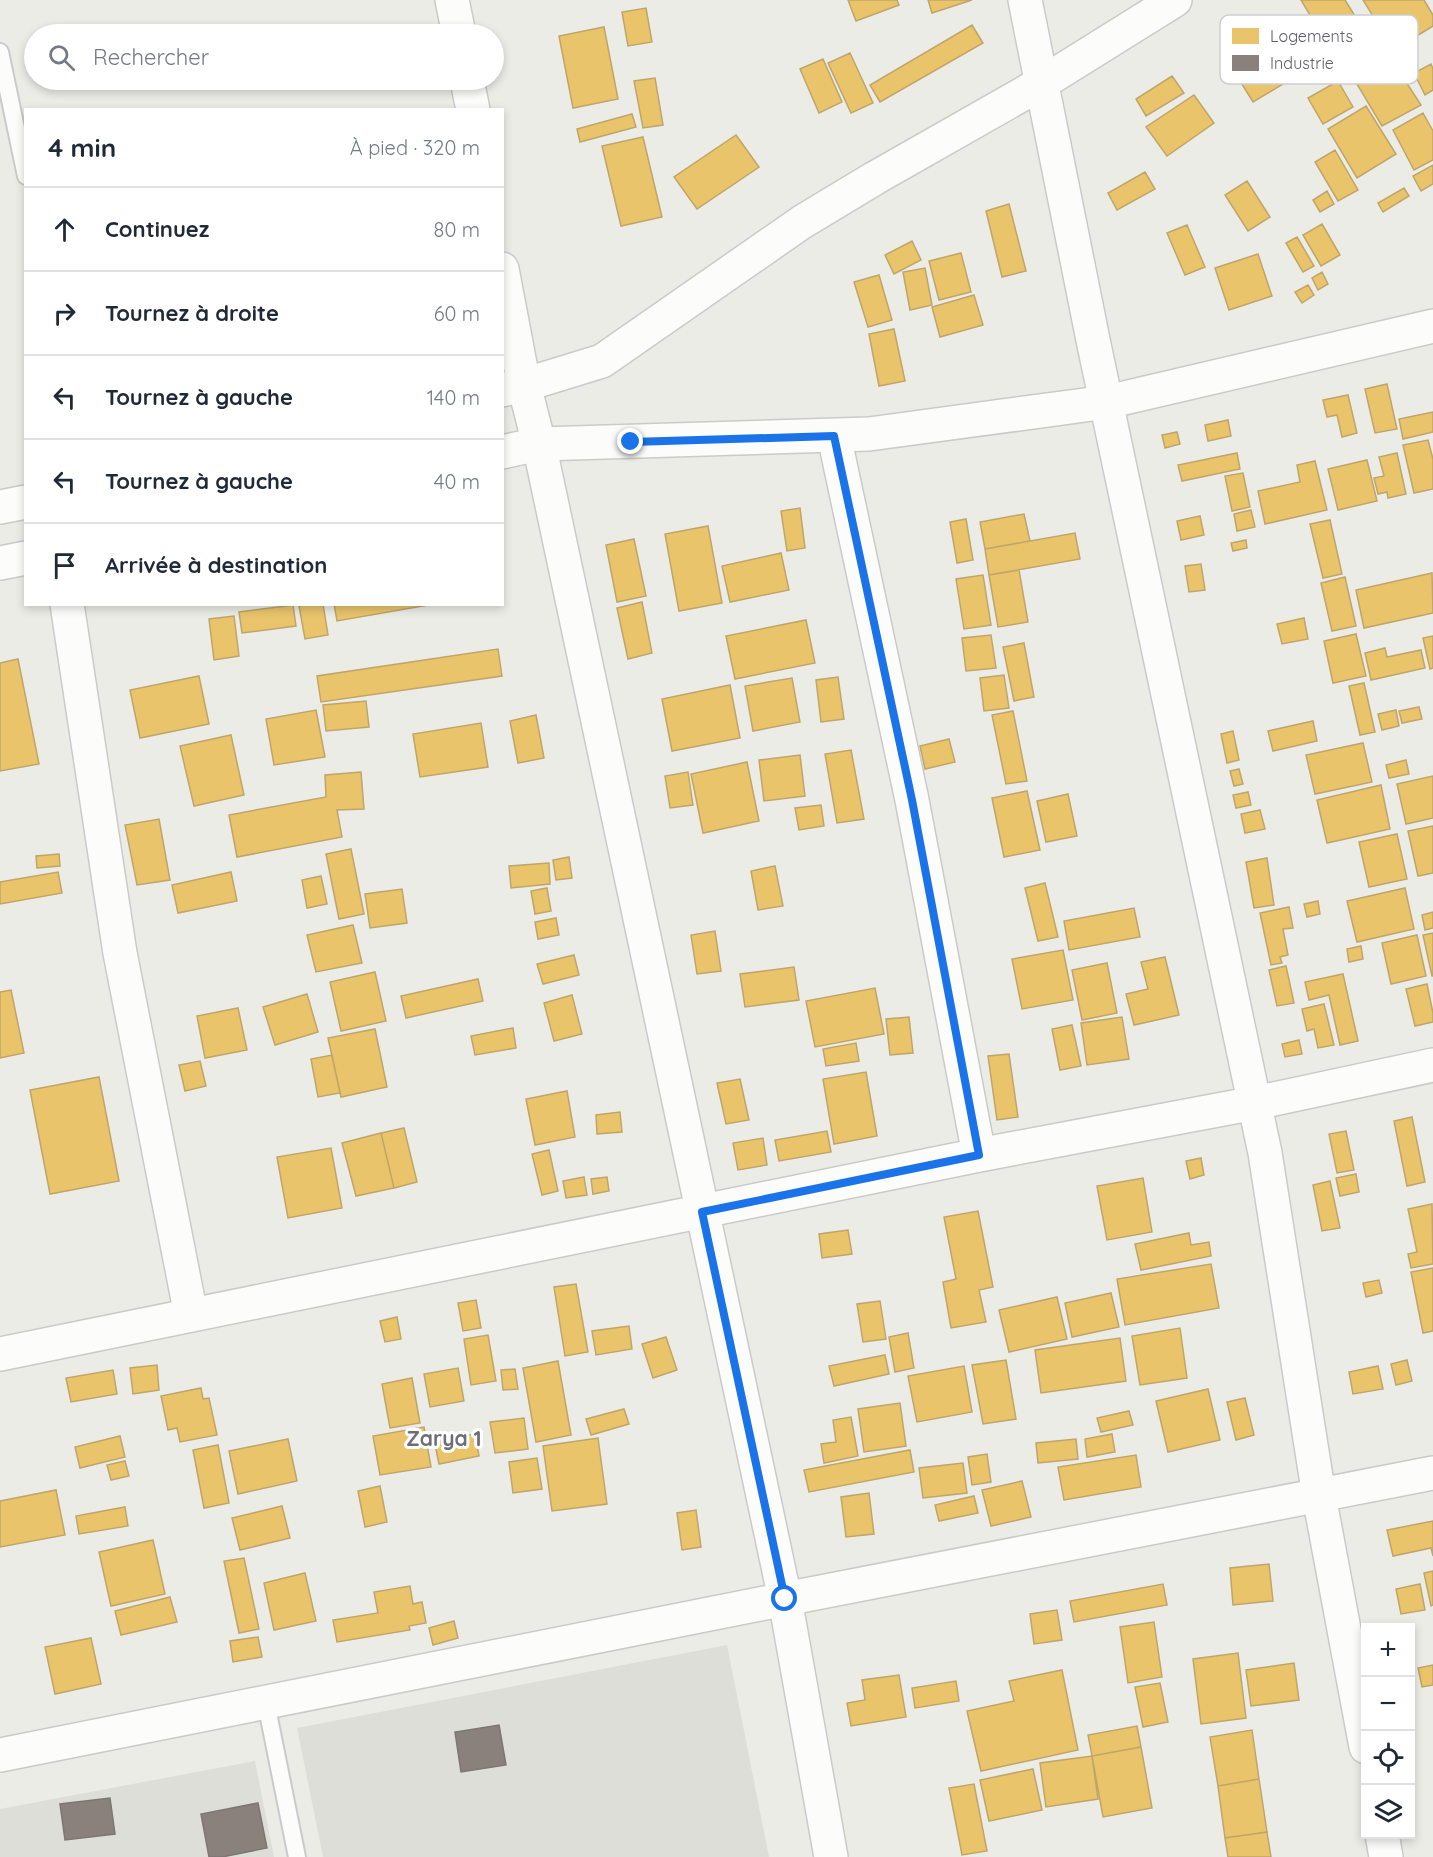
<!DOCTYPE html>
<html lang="fr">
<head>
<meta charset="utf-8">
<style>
	:root { --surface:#fff; --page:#f2f2f3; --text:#1f2937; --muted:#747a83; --line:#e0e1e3 }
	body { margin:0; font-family:Quicksand,sans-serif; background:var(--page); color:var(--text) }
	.controls { position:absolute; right:18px; bottom:18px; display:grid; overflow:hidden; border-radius:0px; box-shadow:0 3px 9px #0003 }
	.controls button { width:54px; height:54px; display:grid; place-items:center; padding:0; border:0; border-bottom:2px solid var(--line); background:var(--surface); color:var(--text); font:30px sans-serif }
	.stop { position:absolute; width:18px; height:18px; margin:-14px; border:4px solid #1a73e8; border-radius:50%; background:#fff }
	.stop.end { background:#1a73e8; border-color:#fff; box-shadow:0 2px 6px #0008 }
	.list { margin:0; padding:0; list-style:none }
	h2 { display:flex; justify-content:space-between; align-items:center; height:78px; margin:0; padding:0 24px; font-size:26px }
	h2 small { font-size:20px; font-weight:400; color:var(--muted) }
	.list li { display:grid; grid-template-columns:39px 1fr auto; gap:18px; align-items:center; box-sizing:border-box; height:84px; padding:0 24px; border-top:2px solid var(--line) }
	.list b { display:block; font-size:22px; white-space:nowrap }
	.list em { font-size:20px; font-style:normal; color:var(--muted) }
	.icon { flex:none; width:33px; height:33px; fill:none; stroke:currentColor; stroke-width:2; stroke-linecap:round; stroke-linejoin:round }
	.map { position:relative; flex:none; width:1433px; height:1857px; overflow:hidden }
	.search { position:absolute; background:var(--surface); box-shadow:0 3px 9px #0003; left:24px; top:24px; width:480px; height:66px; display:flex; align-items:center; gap:15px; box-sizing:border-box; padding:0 21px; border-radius:33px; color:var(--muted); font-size:22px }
	.panel { position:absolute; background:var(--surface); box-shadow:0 3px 9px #0003; left:24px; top:108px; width:480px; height:498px; border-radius:0px }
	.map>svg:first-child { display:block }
	.industrial { fill:#ddded8 }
	.homes { fill:#e9c46a; stroke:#bfa569; stroke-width:1.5 }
	.industry { fill:#8a817c; stroke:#7c7675; stroke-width:1.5 }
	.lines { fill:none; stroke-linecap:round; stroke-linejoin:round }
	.service-casing { stroke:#cacaca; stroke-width:20 }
	.minor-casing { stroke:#cacaca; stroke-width:36 }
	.tertiary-casing { stroke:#cacaca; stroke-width:36 }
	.service { stroke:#fcfcfb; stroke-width:16 }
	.minor { stroke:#fcfcfb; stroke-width:33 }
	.tertiary { stroke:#fcfcfb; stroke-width:33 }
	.route { stroke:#1a73e8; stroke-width:8 }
	.labels { text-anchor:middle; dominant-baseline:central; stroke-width:6; stroke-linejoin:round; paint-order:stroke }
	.quarter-label { font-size:21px; font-weight:bold; fill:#6d6e78; stroke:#fff }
	.key { fill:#fff; stroke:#ceced1; stroke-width:1.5 }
	.key-label { font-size:16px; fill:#5c5d66 }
</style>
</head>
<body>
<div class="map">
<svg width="1433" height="1857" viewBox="0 0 1433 1857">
	<rect width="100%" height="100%" fill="#ecece7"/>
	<path class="industrial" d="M727,1645L769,1857H323L297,1728Z
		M255,1761L274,1857H0V1809Z"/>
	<path class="homes" d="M848,0H897L899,5L856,21Z
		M928,0H972L932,13Z
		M1301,0H1345L1360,24L1327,44Z
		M1363,0H1424L1433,15V26L1394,50Z
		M646,8L652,42L628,46L622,12Z
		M972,25L983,43L880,102L870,85Z
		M604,27L618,99L573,108L559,36Z
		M1270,29L1298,75L1253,102L1225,57Z
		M1384,48L1421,105L1382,126L1348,69Z
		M850,53L873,103L851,113L828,63Z
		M823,59L842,102L819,113L800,69Z
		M1431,64L1433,69V90L1425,95L1414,73Z
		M1172,76L1184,93L1146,116L1136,99Z
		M655,78L663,125L643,128L634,81Z
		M1338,81L1353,107L1323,124L1308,98Z
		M1194,95L1214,123L1167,156L1146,127Z
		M1366,106L1396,154L1357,178L1328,129Z
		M1423,113L1433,131V160L1414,170L1393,130Z
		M632,114L636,127L580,142L577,129Z
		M736,135L759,167L697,209L674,177Z
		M643,137L662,217L621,226L602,146Z
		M1335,150L1358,190L1338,201L1315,162Z
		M1433,165V184L1421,191L1413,176Z
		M1145,172L1155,189L1117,210L1108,193Z
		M1247,181L1270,217L1248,231L1225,195Z
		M1404,188L1409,196L1383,212L1378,203Z
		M1327,191L1334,204L1320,212L1313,200Z
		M1009,204L1026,271L1002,277L986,211Z
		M1322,224L1340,255L1321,266L1303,235Z
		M1187,225L1205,267L1185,275L1167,233Z
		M1297,237L1314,266L1303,272L1286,243Z
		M912,241L921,260L894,274L885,255Z
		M961,253L971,292L939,300L929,261Z
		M1258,254L1272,296L1229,310L1215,268Z
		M925,268L932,305L910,310L903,272Z
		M1322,272L1328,284L1318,290L1312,278Z
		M879,275L892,320L868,327L854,282Z
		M1308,285L1314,295L1302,303L1295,292Z
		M974,295L983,325L940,337L932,307Z
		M894,329L905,381L879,386L869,334Z
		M1387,384L1397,429L1375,433L1365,389Z
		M1348,395L1357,433L1342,437L1337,415L1327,417L1323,400Z
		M1433,412V432L1403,439L1399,419Z
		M1228,420L1231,436L1208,441L1205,425Z
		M1177,432L1180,444L1165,448L1162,435Z
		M1428,440L1433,459V489L1414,493L1403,445Z
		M1237,453L1240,469L1182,481L1178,465Z
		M1397,453L1406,494L1388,498L1387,492L1378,494L1374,478L1384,476L1379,457Z
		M1367,460L1377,501L1338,510L1328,469Z
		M1315,461L1327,510L1265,524L1258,491L1300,482L1297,465Z
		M1243,473L1250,507L1232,511L1225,476Z
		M800,508L805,548L787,551L781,511Z
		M1251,510L1255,527L1237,531L1234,514Z
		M1024,514L1030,541L985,549L980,522Z
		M1200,516L1204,535L1181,540L1177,521Z
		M966,519L973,560L957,563L950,522Z
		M1330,520L1342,574L1323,578L1310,524Z
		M708,526L722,603L679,611L665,534Z
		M1075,533L1080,559L989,575L985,549Z
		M634,539L646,596L617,602L606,545Z
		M1246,540L1247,548L1233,551L1231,543Z
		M781,553L789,590L730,602L722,566Z
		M1201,564L1205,590L1189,592L1185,566Z
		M1019,570L1028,622L998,627L989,575Z
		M1432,573L1433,613L1364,628L1356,590Z
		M983,575L991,625L964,629L956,579Z
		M1345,577L1356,626L1332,631L1321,583Z
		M642,602L652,653L628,659L617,608Z
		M306,604H323L328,635L305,639L299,606Z
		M334,604H434L337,621Z
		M293,605L296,626L242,633L239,612Z
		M234,616L239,656L214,660L209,619Z
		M1304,618L1308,639L1282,644L1277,624Z
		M806,620L815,663L735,679L726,636Z
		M1356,634L1366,676L1333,683L1324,641Z
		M991,635L996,668L966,671L962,638Z
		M1433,636V668L1430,669L1423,638Z
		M1024,643L1034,697L1014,701L1003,647Z
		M1385,648L1387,657L1421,650L1425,668L1371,680L1365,653Z
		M498,649L502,676L321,702L317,676Z
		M18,659L39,764L0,771V663Z
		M1004,675L1009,708L984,711L980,678Z
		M199,676L209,724L140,738L130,690Z
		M838,677L844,719L821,722L816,680Z
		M792,678L800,722L753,731L745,686Z
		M1364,683L1375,732L1360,735L1349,686Z
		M730,685L740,738L672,751L662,699Z
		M366,701L369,727L326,731L323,705Z
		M1419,707L1422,719L1402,723L1399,711Z
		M316,710L325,757L274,765L266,719Z
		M1396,710L1399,726L1382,730L1378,714Z
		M1013,711L1027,781L1006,784L992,715Z
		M536,715L544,758L518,763L510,721Z
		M1313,721L1317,741L1273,751L1268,731Z
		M481,723L488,767L420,777L413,734Z
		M1233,731L1239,760L1227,763L1221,734Z
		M231,735L244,795L194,806L180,746Z
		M949,739L955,762L925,769L920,746Z
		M1363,743L1372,782L1315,794L1306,755Z
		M851,750L864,819L837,823L825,754Z
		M800,755L805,796L764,801L759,760Z
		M1406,760L1409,774L1389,778L1386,765Z
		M747,762L759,821L703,833L691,774Z
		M1239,769L1243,784L1234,786L1230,771Z
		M361,772L364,809L337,810L342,837L237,857L229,815L326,797L325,775Z
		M688,772L693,805L670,808L665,776Z
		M1433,776V818L1406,824L1397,784Z
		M1381,785L1390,829L1327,843L1317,800Z
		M1027,791L1040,850L1004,857L992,798Z
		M1248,792L1251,805L1236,808L1233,795Z
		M1068,794L1077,836L1046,842L1037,801Z
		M821,805L824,826L799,830L795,808Z
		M1260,810L1265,829L1245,833L1241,814Z
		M159,819L170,880L137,885L125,825Z
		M1433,826V873L1418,876L1408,831Z
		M1397,834L1407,879L1369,887L1359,842Z
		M351,849L364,914L339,919L326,854Z
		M59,854L60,866L37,868L36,856Z
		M569,857L572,878L556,880L553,860Z
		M1267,858L1274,905L1254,908L1246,862Z
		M549,863L550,884L511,888L509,866Z
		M775,866L783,906L758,910L751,871Z
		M58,872L62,893L0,904V882Z
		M231,872L237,901L178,913L172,885Z
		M321,876L327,904L307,908L302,880Z
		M1045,883L1058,937L1038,941L1025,888Z
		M547,888L551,911L535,914L531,891Z
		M1405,888L1414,929L1357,942L1347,901Z
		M402,889L407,923L370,928L365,894Z
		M1318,901L1320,914L1307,917L1304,904Z
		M1289,907L1293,928L1283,929L1288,955L1280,957L1282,963L1271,965L1260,913Z
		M1134,908L1140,937L1069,950L1064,921Z
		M1433,912V928L1425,930L1422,915Z
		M556,918L559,935L538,939L535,922Z
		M353,925L362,963L316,972L307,935Z
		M715,931L721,971L697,974L691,935Z
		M1433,933V976H1432L1423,935Z
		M1417,935L1426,976L1391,984L1382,943Z
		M1361,946L1363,959L1349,962L1347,949Z
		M1063,950L1073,1000L1022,1009L1012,959Z
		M574,955L579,975L543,984L537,964Z
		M1165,957L1179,1015L1134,1025L1126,994L1148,989L1141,962Z
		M1107,963L1117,1013L1082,1020L1072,970Z
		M1286,966L1294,1003L1277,1006L1269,970Z
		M794,967L799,1000L745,1007L740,974Z
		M375,972L386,1021L341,1031L330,982Z
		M1343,974L1358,1041L1340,1045L1329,995L1309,1000L1305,982Z
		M478,979L483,1001L406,1018L401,996Z
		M1427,984L1433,1013V1022L1415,1026L1406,989Z
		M875,988L884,1034L815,1047L806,1001Z
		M11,990L24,1053L0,1058V992Z
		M307,994L318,1032L275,1045L263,1007Z
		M572,995L582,1034L554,1041L544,1003Z
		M1324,1004L1334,1045L1318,1048L1314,1029L1307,1031L1302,1009Z
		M238,1008L247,1050L205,1058L197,1016Z
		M909,1017L913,1053L890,1055L886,1019Z
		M1122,1017L1129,1059L1087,1065L1081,1023Z
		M1072,1025L1081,1066L1060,1070L1052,1029Z
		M513,1028L516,1048L475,1055L471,1036Z
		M375,1029L387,1087L341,1097L328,1038Z
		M1299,1040L1302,1054L1285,1057L1282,1044Z
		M856,1043L859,1061L826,1066L823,1049Z
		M1009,1054L1018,1117L997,1120L988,1056Z
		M332,1055L340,1093L318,1097L311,1059Z
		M200,1061L206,1086L185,1091L179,1065Z
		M866,1072L877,1136L834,1144L823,1079Z
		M99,1077L119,1181L50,1194L30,1090Z
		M740,1079L749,1120L726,1124L717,1083Z
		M567,1091L575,1137L535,1145L526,1099Z
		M620,1112L622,1132L597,1134L596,1115Z
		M1412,1117L1425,1182L1407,1186L1394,1121Z
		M404,1128L417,1182L394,1188L381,1133Z
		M827,1131L831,1152L779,1161L775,1140Z
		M1346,1131L1354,1170L1337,1173L1329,1134Z
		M381,1133L394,1188L356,1196L342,1143Z
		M763,1138L767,1165L738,1170L733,1143Z
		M331,1148L342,1208L288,1218L277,1157Z
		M549,1150L558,1191L542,1195L532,1154Z
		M1201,1158L1204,1175L1190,1179L1186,1161Z
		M1356,1174L1359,1192L1340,1196L1336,1178Z
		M584,1177L587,1195L566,1198L563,1181Z
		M607,1177L609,1191L593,1194L591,1179Z
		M1143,1178L1152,1232L1107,1240L1097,1186Z
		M1330,1181L1340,1228L1322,1231L1313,1185Z
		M1432,1204L1433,1264L1411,1268L1408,1254L1417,1252L1408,1209Z
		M978,1211L993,1287L979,1290L986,1322L951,1328L943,1282L956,1279L944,1217Z
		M848,1230L852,1254L822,1258L819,1234Z
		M1189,1233L1191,1245L1209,1242L1211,1256L1141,1270L1135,1244Z
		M1211,1264L1219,1308L1125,1325L1117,1279Z
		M1433,1268V1331L1423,1333L1411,1272Z
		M1379,1280L1382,1293L1366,1297L1363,1283Z
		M576,1284L588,1352L565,1356L554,1287Z
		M1111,1293L1119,1327L1072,1337L1065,1303Z
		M1057,1297L1067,1339L1009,1352L999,1310Z
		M476,1300L481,1328L463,1331L458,1303Z
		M880,1301L886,1339L863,1342L857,1304Z
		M397,1317L401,1339L385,1342L380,1321Z
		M629,1326L632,1349L596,1355L592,1331Z
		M1180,1328L1187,1378L1140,1385L1132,1336Z
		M908,1333L914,1368L895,1372L889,1337Z
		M488,1335L496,1381L471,1385L464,1339Z
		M666,1337L677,1370L653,1378L642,1344Z
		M1120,1338L1126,1381L1041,1393L1035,1350Z
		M885,1355L889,1374L834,1386L829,1366Z
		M1006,1360L1016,1419L983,1424L972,1365Z
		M1407,1360L1412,1381L1396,1385L1391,1364Z
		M558,1361L571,1435L536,1442L523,1368Z
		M157,1365L159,1390L133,1394L130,1368Z
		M964,1366L972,1412L917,1422L908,1376Z
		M1378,1366L1383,1389L1353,1394L1349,1372Z
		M458,1368L464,1401L430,1407L424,1374Z
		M515,1369L518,1389L503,1390L501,1370Z
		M113,1370L117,1394L71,1402L66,1378Z
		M412,1378L420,1423L390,1428L382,1384Z
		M201,1388L203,1399L209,1398L217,1435L180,1442L177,1428L168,1430L161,1396Z
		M1208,1389L1220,1440L1168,1452L1156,1401Z
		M1245,1398L1254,1435L1236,1440L1227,1402Z
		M900,1403L906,1446L864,1452L858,1409Z
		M624,1409L629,1424L591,1435L586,1419Z
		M1129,1411L1133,1425L1101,1432L1097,1418Z
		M851,1417L858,1456L824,1463L821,1444L836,1442L833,1420Z
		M524,1418L528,1449L495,1453L490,1422Z
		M424,1427L431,1467L380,1475L373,1436Z
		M475,1434L479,1456L439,1464L434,1440Z
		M1112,1434L1115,1452L1087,1457L1085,1439Z
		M120,1436L125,1457L80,1468L75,1447Z
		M598,1438L607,1504L552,1511L543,1446Z
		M288,1439L297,1481L238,1494L229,1451Z
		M1076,1439L1078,1459L1038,1463L1036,1443Z
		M218,1445L229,1503L204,1508L193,1450Z
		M910,1450L914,1472L809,1492L804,1470Z
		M987,1454L991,1482L972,1485L968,1457Z
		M1136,1455L1141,1487L1064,1500L1058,1467Z
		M537,1458L542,1489L513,1493L509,1462Z
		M125,1461L129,1476L111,1480L107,1465Z
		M963,1463L967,1493L923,1498L919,1468Z
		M1022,1481L1031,1517L991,1526L982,1490Z
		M380,1486L387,1522L365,1527L358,1491Z
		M56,1490L65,1535L0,1547V1501Z
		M869,1493L874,1534L846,1537L841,1497Z
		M974,1496L978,1513L939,1521L935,1505Z
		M282,1506L290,1538L240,1550L232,1518Z
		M125,1507L128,1526L79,1534L76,1516Z
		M696,1510L701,1547L682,1550L677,1513Z
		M1433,1521V1556L1431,1548L1393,1556L1387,1530Z
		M153,1540L165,1594L111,1606L99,1552Z
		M244,1558L259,1629L239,1633L224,1561Z
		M1269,1564L1273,1601L1233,1605L1230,1568Z
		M1433,1571V1605L1431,1606L1424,1573Z
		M305,1573L316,1621L274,1630L264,1583Z
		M1163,1584L1167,1605L1074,1622L1070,1601Z
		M1420,1584L1425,1610L1401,1614L1396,1589Z
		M410,1586L413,1604L422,1602L426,1623L409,1626L410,1630L337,1642L333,1620L378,1613L374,1592Z
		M170,1597L177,1622L121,1635L115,1611Z
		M1057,1610L1062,1640L1034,1644L1030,1614Z
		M454,1621L458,1638L433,1645L429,1628Z
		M1154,1622L1162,1677L1128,1683L1120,1627Z
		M258,1637L262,1657L233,1662L230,1641Z
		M91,1638L101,1684L55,1694L45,1647Z
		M1238,1653L1246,1718L1201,1724L1193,1659Z
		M1294,1663L1299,1700L1251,1706L1246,1670Z
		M1433,1665V1685L1422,1687L1418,1668Z
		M1062,1670L1078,1750L981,1771L967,1711L1014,1701L1009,1681Z
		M899,1675L906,1717L851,1726L847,1703L865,1700L862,1680Z
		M956,1681L959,1701L915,1708L912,1688Z
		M1160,1683L1168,1722L1143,1727L1135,1687Z
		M1137,1726L1141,1747L1092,1756L1088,1735Z
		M1252,1730L1259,1779L1218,1786L1210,1737Z
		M1141,1747L1152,1808L1103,1817L1092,1756Z
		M1092,1756L1098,1799L1046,1807L1040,1763Z
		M1033,1769L1042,1810L989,1821L980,1780Z
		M1259,1779L1267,1832L1225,1838L1218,1786Z
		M974,1784L987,1851L962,1855L949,1788Z
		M1267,1832L1271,1857H1228L1225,1838Z"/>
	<path class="industry" d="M499,1725L506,1765L461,1772L455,1732Z
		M110,1798L115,1834L65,1840L60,1804Z
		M258,1803L267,1848L222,1857H209L201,1814Z"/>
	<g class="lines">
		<g class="service-casing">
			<path id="service" d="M0,52L26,176
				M266,1703L297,1857"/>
		</g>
		<g class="minor-casing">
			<path id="minor" d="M452,0L459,34
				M1025,0L1093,340L1265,1153L1319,1496L1366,1747
				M467,80L473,110
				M502,269L524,385L602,361L802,222L875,178L1042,83L1175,0
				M834,436L912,800L979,1155
				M539,444L785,1599L831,1857
				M67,604L120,953L191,1315
				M0,1354L979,1155L1255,1103L1433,1065
				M0,1755L785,1599L1433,1473
				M1382,1834L1386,1857"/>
		</g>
		<g class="tertiary-casing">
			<path id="tertiary" d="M502,390L524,385L539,444
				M502,452L539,444L869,434L1107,402L1433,326
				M0,507L26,502
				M0,563L26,558"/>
		</g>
		<use href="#service" class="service"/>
		<use href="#minor" class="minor"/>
		<use href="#tertiary" class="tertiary"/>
	</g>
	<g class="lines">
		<path class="route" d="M631,442L834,436L912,800L979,1155L702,1212L785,1599"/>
	</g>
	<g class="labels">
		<g class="quarter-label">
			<text x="444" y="1438">Zarya 1</text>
		</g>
	</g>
	<rect x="1220" y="15" width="198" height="69" rx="9" class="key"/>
	<rect x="1232" y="28" width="27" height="16" fill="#e9c46a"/>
	<rect x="1232" y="55" width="27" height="16" fill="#8a817c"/>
	<g class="key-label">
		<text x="1270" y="42">Logements</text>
		<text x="1270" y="69">Industrie</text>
	</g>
</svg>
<div class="controls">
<button>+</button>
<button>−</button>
<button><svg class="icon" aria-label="locate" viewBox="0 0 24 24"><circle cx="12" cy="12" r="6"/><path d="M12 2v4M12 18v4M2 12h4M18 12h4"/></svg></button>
<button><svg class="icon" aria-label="layers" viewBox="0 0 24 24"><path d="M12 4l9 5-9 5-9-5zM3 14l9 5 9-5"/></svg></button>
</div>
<div class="stop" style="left:785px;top:1599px"></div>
<div class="stop end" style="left:631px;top:442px"></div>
<div class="search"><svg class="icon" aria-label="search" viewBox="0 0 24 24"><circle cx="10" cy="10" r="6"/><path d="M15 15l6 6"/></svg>Rechercher</div>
<section class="panel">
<h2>4 min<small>À pied · 320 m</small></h2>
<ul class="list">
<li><svg class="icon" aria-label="ahead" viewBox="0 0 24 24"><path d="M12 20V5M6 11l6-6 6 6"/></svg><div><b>Continuez</b></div><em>80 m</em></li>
<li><svg class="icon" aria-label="right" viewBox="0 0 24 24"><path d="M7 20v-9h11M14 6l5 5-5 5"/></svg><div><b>Tournez à droite</b></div><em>60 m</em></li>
<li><svg class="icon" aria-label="left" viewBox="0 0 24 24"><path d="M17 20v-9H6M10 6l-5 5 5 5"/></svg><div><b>Tournez à gauche</b></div><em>140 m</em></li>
<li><svg class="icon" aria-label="left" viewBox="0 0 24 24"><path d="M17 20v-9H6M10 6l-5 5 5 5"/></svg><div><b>Tournez à gauche</b></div><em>40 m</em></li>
<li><svg class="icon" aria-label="arrive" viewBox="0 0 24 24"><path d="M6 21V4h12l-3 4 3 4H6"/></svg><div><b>Arrivée à destination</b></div></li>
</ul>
</section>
</div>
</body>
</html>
